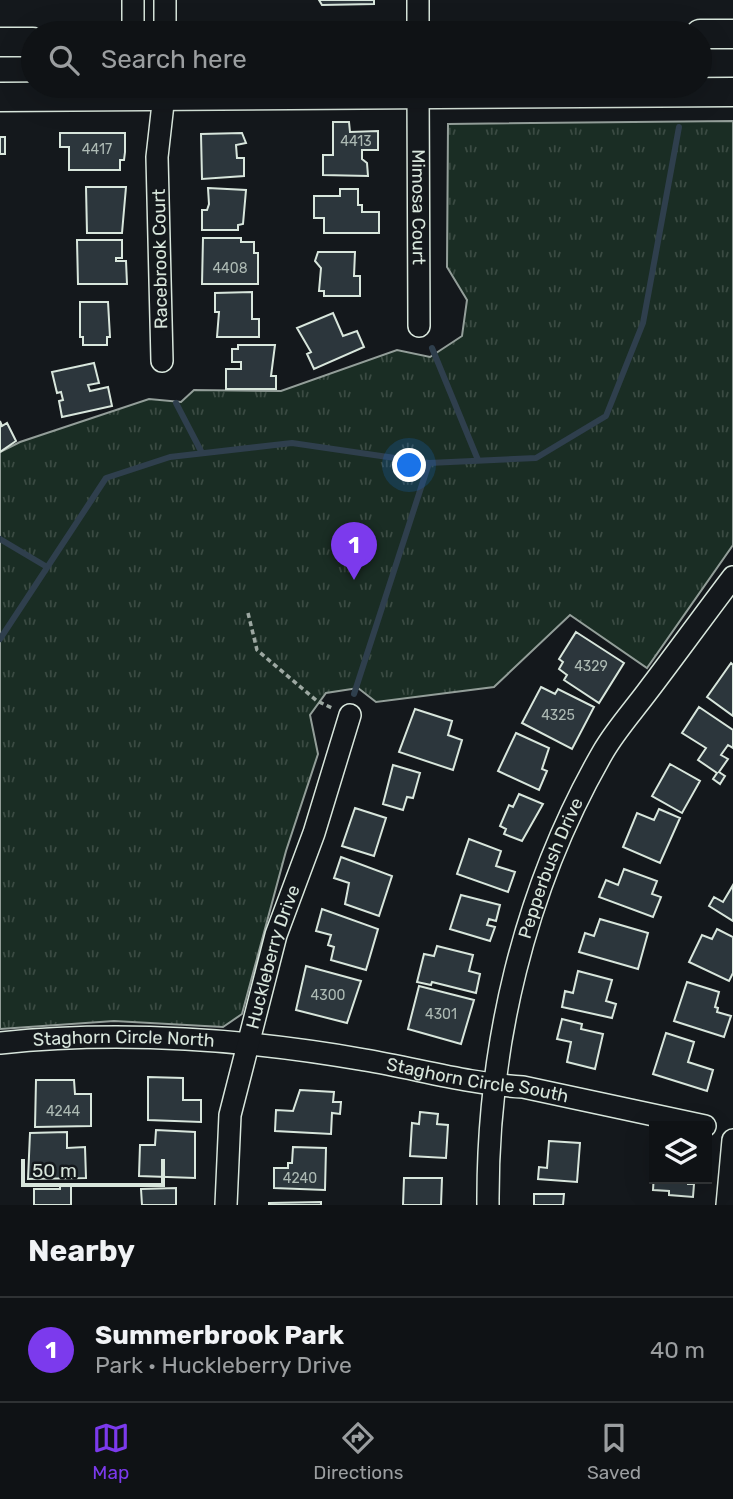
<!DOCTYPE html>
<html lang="en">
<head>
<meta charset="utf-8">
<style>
	:root { --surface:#0f1215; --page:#181b1e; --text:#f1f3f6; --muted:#9b9ea0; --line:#2f3234; --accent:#7c3aed }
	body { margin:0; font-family:Rubik,sans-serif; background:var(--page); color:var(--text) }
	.controls { position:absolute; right:21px; bottom:21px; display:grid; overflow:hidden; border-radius:0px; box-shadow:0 7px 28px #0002 }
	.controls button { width:63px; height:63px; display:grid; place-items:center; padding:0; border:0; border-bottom:2px solid var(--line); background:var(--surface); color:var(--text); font:35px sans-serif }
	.scale { position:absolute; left:21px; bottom:18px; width:144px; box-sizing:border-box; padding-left:7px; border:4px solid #d8e6dc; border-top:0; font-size:19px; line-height:24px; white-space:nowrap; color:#d8e6dc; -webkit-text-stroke:5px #14181c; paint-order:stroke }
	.you { position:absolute; left:410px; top:466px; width:24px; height:24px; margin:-18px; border:5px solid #fff; border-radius:50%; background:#1a73e8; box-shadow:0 0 0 10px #1a73e833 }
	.badge { display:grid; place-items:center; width:46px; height:46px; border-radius:50%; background:var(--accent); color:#fff; font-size:23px; font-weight:700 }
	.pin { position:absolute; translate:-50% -58px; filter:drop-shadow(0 2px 4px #0008) }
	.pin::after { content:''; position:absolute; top:37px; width:24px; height:21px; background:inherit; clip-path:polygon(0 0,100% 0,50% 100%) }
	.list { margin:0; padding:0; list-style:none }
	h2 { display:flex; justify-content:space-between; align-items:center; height:91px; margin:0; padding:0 28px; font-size:30px }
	h2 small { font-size:23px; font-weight:400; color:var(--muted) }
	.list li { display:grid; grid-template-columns:46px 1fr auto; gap:21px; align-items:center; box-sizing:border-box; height:105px; padding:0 28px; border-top:2px solid var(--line) }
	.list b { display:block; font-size:26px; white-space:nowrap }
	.list p { margin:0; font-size:23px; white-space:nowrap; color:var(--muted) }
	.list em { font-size:23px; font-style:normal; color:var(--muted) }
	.icon { flex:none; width:38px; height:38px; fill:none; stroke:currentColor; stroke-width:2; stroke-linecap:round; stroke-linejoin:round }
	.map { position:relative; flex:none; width:733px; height:1205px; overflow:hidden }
	.search { position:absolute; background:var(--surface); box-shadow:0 7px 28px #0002; left:21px; right:21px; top:21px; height:77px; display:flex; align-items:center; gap:18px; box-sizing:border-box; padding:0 24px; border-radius:38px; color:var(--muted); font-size:26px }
	.sheet { height:196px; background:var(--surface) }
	nav { display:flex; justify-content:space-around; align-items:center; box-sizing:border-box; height:98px; border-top:2px solid var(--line); background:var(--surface); font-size:19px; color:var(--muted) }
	nav a { display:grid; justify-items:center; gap:4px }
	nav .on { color:var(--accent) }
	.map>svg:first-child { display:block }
	.park { fill:url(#park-tufts); stroke:#939e99; stroke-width:2 }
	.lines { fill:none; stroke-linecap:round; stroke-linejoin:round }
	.stream { stroke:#2f3f4d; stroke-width:6 }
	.building { fill:#2c363c; stroke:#d8e6dc; stroke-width:2 }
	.minor-casing { stroke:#d8e6dc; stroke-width:24 }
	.major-casing { stroke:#d8e6dc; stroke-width:31 }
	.path { stroke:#9da8a2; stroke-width:3.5; stroke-dasharray:5 3.5; stroke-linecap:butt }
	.minor { stroke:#14181c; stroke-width:21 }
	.major { stroke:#14181c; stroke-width:28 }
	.labels { text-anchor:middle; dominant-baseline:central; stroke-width:5; stroke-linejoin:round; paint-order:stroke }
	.number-label { font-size:14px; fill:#adbab4 }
	.street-label { font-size:18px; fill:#d8e6dc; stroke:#14181c }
</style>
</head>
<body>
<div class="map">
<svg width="733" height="1205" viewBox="0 0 733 1205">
	<defs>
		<pattern id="park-tufts" width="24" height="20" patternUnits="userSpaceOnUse" patternTransform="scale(1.75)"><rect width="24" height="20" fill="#1a2d24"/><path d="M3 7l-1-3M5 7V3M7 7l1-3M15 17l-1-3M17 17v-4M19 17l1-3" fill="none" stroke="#3b4b43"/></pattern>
	</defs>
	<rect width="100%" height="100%" fill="#14181c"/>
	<path class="park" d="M733,121V545L647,668L570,615L494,687L376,702L358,688L326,693L310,715L318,754L286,851L242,1014L223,1027L114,1021L0,1029V452L20,442L149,399L181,402L194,390L281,391L397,350L430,357L462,336L467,300L447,267L448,124Z"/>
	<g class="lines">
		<path class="stream" d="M432,348L478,460
			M176,403L202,453
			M0,539L47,567
			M0,639L106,478L170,457L292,443L429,463L536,458L606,416L643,323L679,127
			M354,694L429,463"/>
	</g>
	<path class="building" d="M319,0H374V4L322,5Z
		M333,122H349L350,132L378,131V150H362V159L367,163L368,176L323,175V155H333Z
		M60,133H125V152L124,160H120V170H69V147H60Z
		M242,133L246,143L236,145L237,158H244V176L202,179L201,134Z
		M0,137H5V154H0Z
		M86,187H126L122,233H87Z
		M208,188L246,190L243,224L238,225V230H202V210H207L209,204Z
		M340,189H358V205H362V212H379V233H324V218H314V196H340Z
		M203,238H241V242H254V253H258V284H202Z
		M77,240H122V258H116V261H126L127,284H78Z
		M318,252H355L354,276H360V296H324V291H319L321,268L315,261Z
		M252,292V319H259V337H217L219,312H215V293Z
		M80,302H108L110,337H107V345H83V337H80Z
		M333,313L343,336L357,331L364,347L314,369L307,354L311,352L297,328Z
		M238,345H275L271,376H276V389H226V369H241V362H232V349H238Z
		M94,363L99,383L88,385L90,391L108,387L112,406L62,417L59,401L63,400L61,392L57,393L52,372Z
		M0,421L2,426L7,423L16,441L0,452Z
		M576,632L624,663L599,703L564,680L567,675L559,669L563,662L559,659Z
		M731,663L733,665V716L707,697Z
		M541,687L555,694L558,689L594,707L572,749L522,723Z
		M699,707L733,730V748L728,745L721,755L728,759L719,772L725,776L720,784L713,779L717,773L698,760L706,748L682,733Z
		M415,709L452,721L448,735L462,740L453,770L399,752Z
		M516,733L549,748L542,769L547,771L539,790L498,771Z
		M670,764L700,781L682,813L652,796Z
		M393,765L420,773L413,798L407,797L403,810L383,804Z
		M519,794L543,804L522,841L504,834L506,829L500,826L509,805L513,807Z
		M355,808L386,818L374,856L342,846Z
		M659,809L680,818L660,863L623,847L637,813L654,820Z
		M469,839L501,851L496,866L515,872L508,892L457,874Z
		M341,857L392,876L379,916L345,904L349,883L334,878Z
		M624,869L657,881L652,894L661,897L653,917L599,897L606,880L618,885Z
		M733,885V921L709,906L714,897L723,902Z
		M461,895L500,905L496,921L489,919L487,925L495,927L490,941L450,929Z
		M322,909L378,929L366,970L331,960L334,947L328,945L331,935L316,931Z
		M600,919L648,933L638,969L579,952L585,933L594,936Z
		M717,929L733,937V973L729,981L689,962L702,935L712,939Z
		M437,946L473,955L469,971L480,974L476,993L432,982L431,985L417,982L424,954L434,956Z
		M306,966L361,981L347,1023L296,1010Z
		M578,971L612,980L606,1001L616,1004L612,1018L562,1007L565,991L573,993Z
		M687,982L719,992L715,1007L718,1008L717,1012L731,1016L724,1037L674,1021Z
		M419,986L474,1000L461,1044L408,1029Z
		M562,1019L582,1024L581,1029L603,1034L595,1069L567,1062L571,1042L557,1039Z
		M666,1033L694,1042L688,1062L713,1070L707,1091L653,1074Z
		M148,1077L183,1078V1100H201V1122L148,1120Z
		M36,1080H74L75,1094H91V1126L35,1127Z
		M300,1090L334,1092L333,1102H341L340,1114L332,1113L331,1134L275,1131L276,1110L293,1111Z
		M420,1112L438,1114L437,1124L448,1125L446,1158L410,1156L412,1123L419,1124Z
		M156,1130L195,1132V1178L139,1176L140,1145H155Z
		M67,1132V1148L85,1147L86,1178L28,1179L30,1133Z
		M549,1141L580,1143L577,1182L538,1179L539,1167L547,1168Z
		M293,1147L326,1148L325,1190L274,1188V1168H288V1163H292Z
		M654,1174V1179H691L688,1180V1184H694L693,1197L669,1195V1191L653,1190Z
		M404,1178H442L441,1205H403Z
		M60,1186H71V1205H34V1189H60Z
		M176,1188V1205H142L141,1189Z
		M534,1194H564L563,1205H534Z
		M321,1202V1205H269V1203Z"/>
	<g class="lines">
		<g class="minor-casing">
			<g id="minor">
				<path d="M133,0V33"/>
				<path d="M165,33V0"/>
				<path d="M418,33V0"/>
				<path id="s1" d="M418,86L419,326"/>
				<path d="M162,361L157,157L165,86"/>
				<path id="s2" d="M0,1043C122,1030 245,1039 365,1060C418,1069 470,1084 523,1087L705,1126"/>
				<path id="s3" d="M226,1205L230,1115L276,935L314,833L350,715"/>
				<path id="s4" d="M488,1205C487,1047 524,889 603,752C615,731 632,712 647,692C676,654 704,615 733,577"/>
				<path d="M727,1205L733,1140"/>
			</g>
		</g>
		<g class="major-casing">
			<path id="major" d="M700,34H733
				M0,42H33
				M0,97L733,92"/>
		</g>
		<path class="path" d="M248,613L257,650L317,701L332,708"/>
		<use href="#minor" class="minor"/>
		<use href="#major" class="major"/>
	</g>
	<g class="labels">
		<g class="number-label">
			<text x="356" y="141">4413</text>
			<text x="97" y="149">4417</text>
			<text x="230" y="268">4408</text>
			<text x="591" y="666">4329</text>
			<text x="558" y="715">4325</text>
			<text x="328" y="995">4300</text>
			<text x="441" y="1014">4301</text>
			<text x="63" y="1111">4244</text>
			<text x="300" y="1178">4240</text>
		</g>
		<g class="street-label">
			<text stroke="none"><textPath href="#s1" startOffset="121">Mimosa Court</textPath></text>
			<text transform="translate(160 259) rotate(-91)">Racebrook Court</text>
			<text stroke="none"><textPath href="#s4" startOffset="345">Pepperbush Drive</textPath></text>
			<text stroke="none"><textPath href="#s3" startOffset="254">Huckleberry Drive</textPath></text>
			<text stroke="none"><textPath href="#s2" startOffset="124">Staghorn Circle North</textPath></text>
			<text stroke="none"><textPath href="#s2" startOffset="481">Staghorn Circle South</textPath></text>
		</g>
	</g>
</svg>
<div class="controls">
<button><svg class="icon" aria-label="layers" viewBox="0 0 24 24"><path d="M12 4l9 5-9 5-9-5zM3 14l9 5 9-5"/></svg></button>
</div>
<div class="scale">50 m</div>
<div class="you"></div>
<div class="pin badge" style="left:354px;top:580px">1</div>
<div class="search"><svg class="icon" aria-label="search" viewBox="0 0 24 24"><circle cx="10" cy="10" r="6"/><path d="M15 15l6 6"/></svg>Search here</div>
</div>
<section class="sheet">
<h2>Nearby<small></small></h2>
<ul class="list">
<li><span class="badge">1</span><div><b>Summerbrook Park</b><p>Park · Huckleberry Drive</p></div><em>40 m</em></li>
</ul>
</section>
<nav>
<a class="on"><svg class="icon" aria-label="map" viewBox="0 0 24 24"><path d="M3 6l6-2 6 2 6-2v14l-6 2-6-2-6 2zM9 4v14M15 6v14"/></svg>Map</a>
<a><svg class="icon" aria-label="directions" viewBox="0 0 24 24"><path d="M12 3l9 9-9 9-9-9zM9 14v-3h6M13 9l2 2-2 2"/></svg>Directions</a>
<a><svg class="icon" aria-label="saved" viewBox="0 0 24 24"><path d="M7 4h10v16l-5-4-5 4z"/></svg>Saved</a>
</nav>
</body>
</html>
